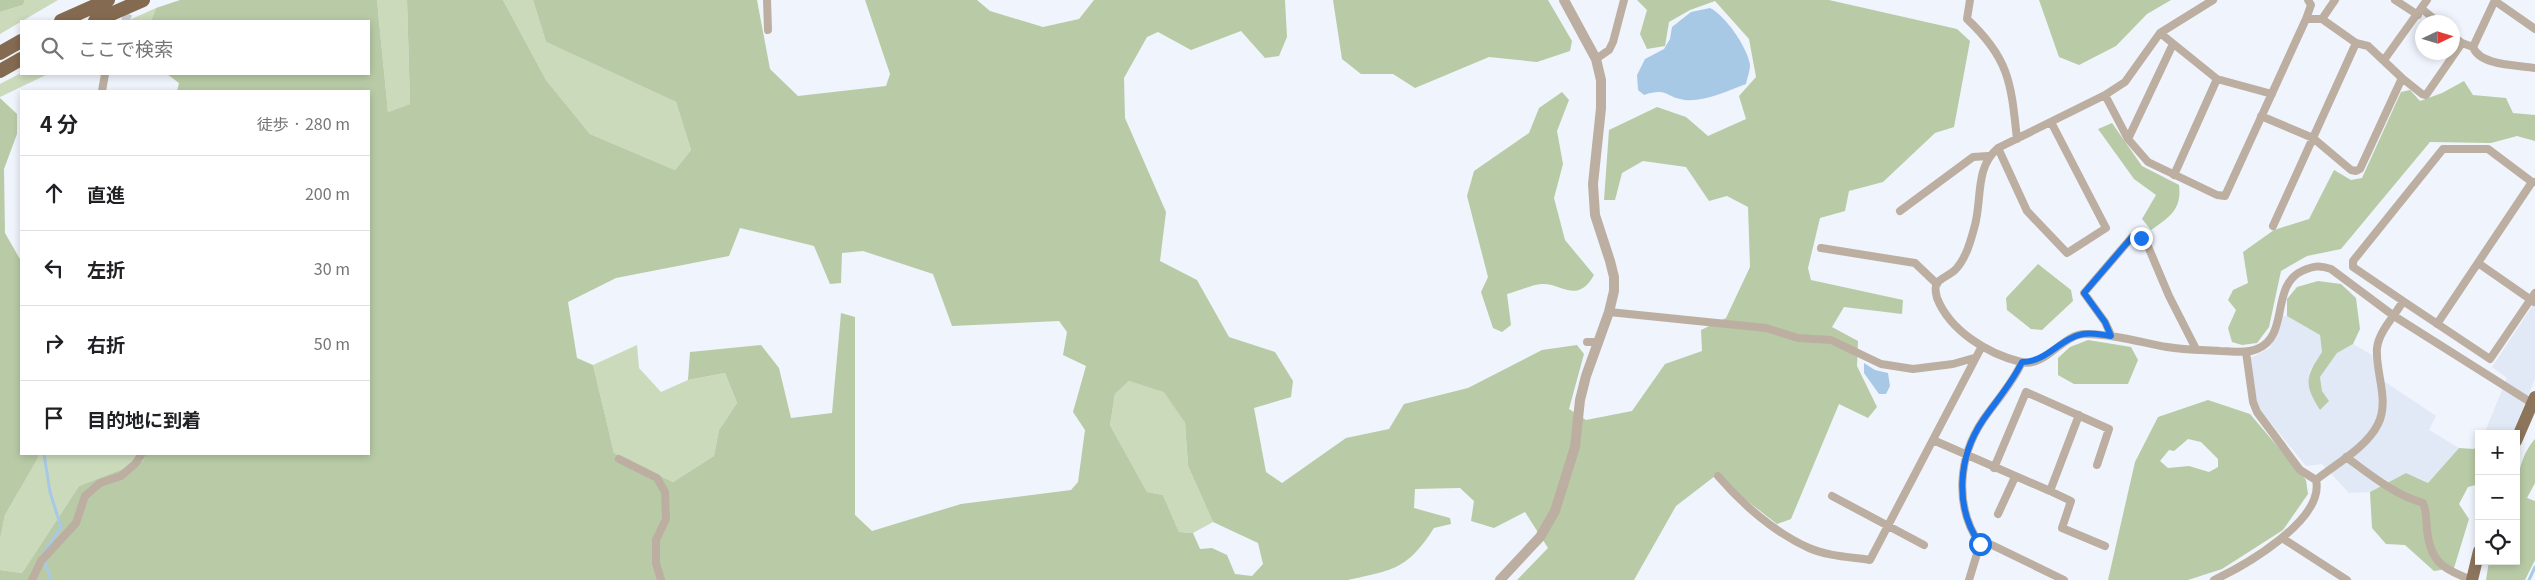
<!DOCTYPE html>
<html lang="ja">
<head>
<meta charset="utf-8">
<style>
	:root { --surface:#fff; --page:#f6f6f6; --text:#202124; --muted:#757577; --line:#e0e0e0 }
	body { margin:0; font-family:Georgia,"Noto Sans JP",serif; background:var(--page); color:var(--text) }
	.controls { position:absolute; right:15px; bottom:15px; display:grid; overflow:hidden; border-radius:0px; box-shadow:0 2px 8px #0003 }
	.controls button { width:45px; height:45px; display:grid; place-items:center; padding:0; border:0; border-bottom:1px solid var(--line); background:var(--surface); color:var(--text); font:25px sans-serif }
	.compass { position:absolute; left:2415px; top:15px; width:45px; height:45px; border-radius:50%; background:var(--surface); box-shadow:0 2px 8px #0003; rotate:86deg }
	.stop { position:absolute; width:15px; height:15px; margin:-11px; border:4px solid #1a73e8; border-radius:50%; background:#fff }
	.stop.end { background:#1a73e8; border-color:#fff; box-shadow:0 1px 5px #0008 }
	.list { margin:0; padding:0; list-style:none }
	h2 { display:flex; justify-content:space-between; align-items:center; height:65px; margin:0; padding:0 20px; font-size:21px }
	h2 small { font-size:16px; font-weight:400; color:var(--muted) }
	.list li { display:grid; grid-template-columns:32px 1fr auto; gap:15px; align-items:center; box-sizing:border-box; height:75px; padding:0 20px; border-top:1px solid var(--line) }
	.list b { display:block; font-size:19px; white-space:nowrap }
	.list em { font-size:16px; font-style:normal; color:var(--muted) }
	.icon { flex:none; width:28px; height:28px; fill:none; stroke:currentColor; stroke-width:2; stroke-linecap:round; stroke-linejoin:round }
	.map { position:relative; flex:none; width:2535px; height:580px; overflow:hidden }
	.search { position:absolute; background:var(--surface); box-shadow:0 2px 8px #0003; left:20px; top:20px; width:350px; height:55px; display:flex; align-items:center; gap:12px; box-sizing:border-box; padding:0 18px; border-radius:0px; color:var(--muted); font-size:19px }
	.panel { position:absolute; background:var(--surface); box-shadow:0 2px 8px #0003; left:20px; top:90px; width:350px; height:365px; border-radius:0px }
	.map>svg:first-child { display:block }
	.built { fill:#e1e8f6 }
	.green { fill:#cadabb }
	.forest { fill:#b8cba6; fill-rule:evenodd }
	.water { fill:#a7c9e6 }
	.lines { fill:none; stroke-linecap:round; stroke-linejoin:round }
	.stream { stroke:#a7c9e6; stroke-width:3 }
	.minor-tunnel { stroke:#c7cad1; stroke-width:8; stroke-dasharray:8 4; stroke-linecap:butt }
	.minor { stroke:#bcafa1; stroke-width:8 }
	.tertiary { stroke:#bcafa1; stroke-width:10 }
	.primary { stroke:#8d755c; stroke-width:12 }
	.trunk { stroke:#846a50; stroke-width:14 }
	.route { stroke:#1a73e8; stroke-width:6 }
</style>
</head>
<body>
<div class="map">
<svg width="2535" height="580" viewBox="0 0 2535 580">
	<rect width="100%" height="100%" fill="#f0f4fc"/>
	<path class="built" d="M2535,302V379L2512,434H2484L2507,378L2492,367Z
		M2281,316H2287L2320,335L2322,352L2309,372L2320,410L2329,401L2322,391L2320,377L2337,353L2353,344L2372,355L2376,376L2436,416L2429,430L2459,448L2428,483L2406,473L2370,492L2349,493L2322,464L2306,466L2258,407L2249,359L2270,348Z"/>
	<path class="green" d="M25,0H58L0,34V12L23,5Z
		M377,0H407L410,104L388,112Z
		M503,0H533L546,42L676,102L691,150L675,170L590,134L546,80Z
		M156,8L151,21H127Z
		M21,73L48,74L0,97V84Z
		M637,345L639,368L661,392L688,380L725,373L737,403L719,430L714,456L673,482L614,453L593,365Z
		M1129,381L1164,391L1185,423L1188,466L1213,522L1193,533L1179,532L1163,495L1147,492L1110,425L1115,394Z
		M39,454H146L143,461L79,486L22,573L0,570V539L5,515L38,458Z"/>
	<path class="forest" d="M0,0H25L23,5L0,12Z
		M180,0H377L388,112L410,104L407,0H503L546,80L590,134L675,170L691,150L676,102L546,42L533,0H757L770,69L798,96L886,86L890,74L865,0H977L990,11L1043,27L1079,19L1094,0H1285L1287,37L1279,56L1265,58L1241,31L1191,50L1158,32L1147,37L1124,78L1125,118L1166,212L1160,261L1197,280L1229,337L1275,352L1293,381L1291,397L1254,408L1266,472L1282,483L1346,438L1389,429L1404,404L1468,388L1542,350L1577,345L1584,354L1569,409L1586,420L1632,411L1665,364L1702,351L1701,330L1726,318L1750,267L1748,207L1727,196L1709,201L1686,167L1643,161L1622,173L1615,200H1604L1609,130L1657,107L1686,117L1708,136L1746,119L1739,96L1756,77L1749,39L1715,1L1690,10L1669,22L1665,46L1647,49L1640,34L1647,10L1637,0H1829L1957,29L1970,41L1954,127L1935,133L1883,182L1849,191L1845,211L1820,218L1808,268L1811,280L1903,300L1902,314L1844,307L1832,327L1858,341L1857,366L1877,407L1868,418L1839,404L1791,519L1777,524L1715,476L1676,506L1634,580H1517L1548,548L1525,512L1494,528L1471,521L1474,501L1460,488L1415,489L1414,508L1450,518L1451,524L1434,528C1407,570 1393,570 1348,580H0V570L22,573L79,486L143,461L146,454H369V91H177L179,83L167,74H369V21H151L156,8ZM740,228L814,246L830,284L841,283L842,253L863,251L933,274L952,326L1059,321L1067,332L1063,355L1086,366L1073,412L1085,430L1078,482L1071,490L961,504L872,531L855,515V317L841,313L832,413L791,418L779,368L761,345L690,352L688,380L725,373L737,403L719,430L714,456L673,482L614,453L593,365L577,358L568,302L616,278L729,256ZM1129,381L1164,392L1185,423L1188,466L1213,522L1258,543L1263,564L1252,576L1235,574L1227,555L1212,548L1200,549L1193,533L1179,532L1163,495L1147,492L1110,425L1115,394Z
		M1333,0H1548L1572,41L1570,51L1537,62L1489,57L1415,88L1393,74H1361L1342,59Z
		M2039,0H2171L2147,14L2116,46L2079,65L2059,57Z
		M2464,81L2473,95L2506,98L2513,113L2535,115V141L2517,136L2491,143L2430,142L2341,249L2307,256L2281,271L2269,327L2257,343L2242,345L2232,342L2228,328L2236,310L2228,300L2233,290L2248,283L2243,252L2274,230L2309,219L2334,170L2351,180L2362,178L2401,92L2410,90L2420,101L2442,93Z
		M1562,92L1569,100L1557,131L1563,164L1554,198L1565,240L1594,275C1577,305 1562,283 1542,284C1531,285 1518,291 1507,294L1511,325L1502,332L1493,328L1481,292L1488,277L1467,196L1474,171L1529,133L1539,108Z
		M0,98L17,114V134L4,169L5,233L21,261V454H39L38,458L5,515L0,539Z
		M2112,123L2142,166L2179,185C2182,209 2170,217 2151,230L2142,219L2156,195L2134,179L2098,129Z
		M2038,264L2071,290L2073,301L2042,330L2031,329L2007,310L2006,298Z
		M2318,281L2341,284L2356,298L2360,329L2353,344L2337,353L2320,377L2322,391L2329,401L2320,410C2303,384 2306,376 2322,352L2320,335L2287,316V299L2297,287Z
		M2088,340L2131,347L2138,360L2128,384H2074L2058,375V358L2070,347Z
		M2208,400L2250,414L2306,480L2308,494L2283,530L2222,569L2188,580H2108L2135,462L2158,417ZM2188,439L2201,442L2218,459V467L2209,472L2189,466L2168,468L2160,461L2169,450L2174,451Z
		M2535,439V483L2527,498L2535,501V560L2525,580H2486L2489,561H2516C2516,525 2509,467 2535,439Z
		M2479,443V484L2468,487L2459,504L2469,519L2454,568L2434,571L2405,545L2386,544L2372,528L2370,492L2406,473L2428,483L2459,448L2474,449Z"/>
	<path class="water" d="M1710,8C1725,15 1748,48 1750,65C1750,71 1747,79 1746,84C1727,91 1705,102 1685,100C1666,98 1668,87 1644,95L1638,90L1637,75L1645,59L1664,49L1670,39L1672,27L1691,12Z
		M1864,363L1875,370L1888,373L1890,386L1886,394H1879L1864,373Z"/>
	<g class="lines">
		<path class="stream" d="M43,554L61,527L50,492L44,454
			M44,559L51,580
			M2529,580L2535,567"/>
		<path class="minor-tunnel" d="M125,21L132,6"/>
		<path class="minor" d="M767,0L768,30
			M1970,0L1967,19C2010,59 2011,84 2017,139
			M2213,0L2160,33L2125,82L2105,95L1998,148C1975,167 1982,199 1975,225C1971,240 1966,259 1955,270C1950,275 1941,278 1937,283C1934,287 1936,294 1937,298C1950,331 1988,354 2021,362C2046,368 2062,334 2085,334C2113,334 2140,342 2167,347C2185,350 2203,350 2220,351C2233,351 2246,354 2257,349C2290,336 2270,286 2302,271C2313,266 2319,265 2331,269L2394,316L2535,405
			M2395,0L2418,15
			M2495,1L2535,29
			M2422,9L2438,22
			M2322,19L2335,0
			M2160,33L2217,79L2272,94
			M2452,35L2462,43L2473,47C2480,66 2518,65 2535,68
			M2473,47L2495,0
			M1596,59L1609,50L1613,42L1624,0
			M2384,60L2427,0
			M2402,78L2422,94L2426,95L2462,43
			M102,91L105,74
			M2105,95L2128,139L2148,162L2217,195L2225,196L2306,19L2311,5L2308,0
			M2261,116L2313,138L2351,170L2356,171L2360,169L2402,78L2368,46L2356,43L2322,19H2306
			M2128,139L2173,44
			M1998,148L2027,211L2067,253L2106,228L2051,122
			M2174,175L2217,79
			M1900,211L1973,157L1988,156
			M2273,226L2356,43
			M1821,248L1915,263L1937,284
			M2478,263L2534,302
			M2403,301L2353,267V261L2443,149H2488L2532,182
			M1609,312L1766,328L1798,338L1831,340L1881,364L1913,369L1953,364L1974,358
			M2437,324L2532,182H2535
			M2111,335L2105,322L2084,293L2132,237L2141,238L2147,244L2169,296L2196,349
			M1587,342H1598
			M2246,352L2253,402L2257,412L2300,470L2316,480
			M2022,362C2013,383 1996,401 1983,420C1958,457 1954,507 1980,544L1992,545L2064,580
			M2079,415L2050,491L2071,501L2062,528L2105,546
			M1933,440L2050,491
			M2346,457C2371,475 2393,494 2423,503C2427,512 2426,519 2427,529C2430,562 2443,569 2472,580
			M619,459L657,478L665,492L666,519L656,540V563L661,580
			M1994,468L2026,392L2109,429L2097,465
			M1718,476C1742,504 1775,533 1809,548C1827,556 1850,557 1870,560L1982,346
			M1832,496L1924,545
			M1998,514L2015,477
			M2282,538L2347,580
			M32,580L41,561L76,523L85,496L100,483L121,476L135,464L142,454
			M1969,580L1980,544
			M2214,580C2244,566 2325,520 2316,480C2336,464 2367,447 2378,424C2390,400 2375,372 2377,348C2379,331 2395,316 2403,301L2490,359L2535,293"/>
		<path class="tertiary" d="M1500,580L1540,537L1555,511L1575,447L1580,400L1586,376L1609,312L1614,291V277L1610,261L1595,215L1593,184L1601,108V80L1596,59L1564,0"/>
		<path class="primary" d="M2516,441L2535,397
			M2472,580L2479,551"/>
		<path class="trunk" d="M61,21L108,0
			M95,21L143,0
			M0,53L21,41
			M0,71L21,59"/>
	</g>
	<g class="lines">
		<path class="route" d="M1980,544C1954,507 1958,457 1983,420C1996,401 2012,383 2022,362C2047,362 2060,338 2083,334C2091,332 2102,335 2111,336L2105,322L2084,293L2132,237L2141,238"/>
	</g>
</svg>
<div class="controls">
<button>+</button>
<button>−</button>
<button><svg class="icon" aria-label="locate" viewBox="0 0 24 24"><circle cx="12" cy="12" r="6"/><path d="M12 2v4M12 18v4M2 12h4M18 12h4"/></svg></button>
</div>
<svg class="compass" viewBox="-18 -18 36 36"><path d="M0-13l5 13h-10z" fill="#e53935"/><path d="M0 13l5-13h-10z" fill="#757577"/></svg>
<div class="stop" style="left:1980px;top:544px"></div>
<div class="stop end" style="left:2141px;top:238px"></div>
<div class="search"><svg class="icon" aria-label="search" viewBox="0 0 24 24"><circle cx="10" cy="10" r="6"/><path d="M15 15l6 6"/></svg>ここで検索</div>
<section class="panel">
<h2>4 分<small>徒歩 · 280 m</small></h2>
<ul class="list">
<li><svg class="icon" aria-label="ahead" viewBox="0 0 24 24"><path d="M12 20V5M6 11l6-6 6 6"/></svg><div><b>直進</b></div><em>200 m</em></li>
<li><svg class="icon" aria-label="left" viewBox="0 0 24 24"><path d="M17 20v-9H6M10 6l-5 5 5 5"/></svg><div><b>左折</b></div><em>30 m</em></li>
<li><svg class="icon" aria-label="right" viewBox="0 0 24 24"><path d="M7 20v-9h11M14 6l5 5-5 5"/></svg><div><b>右折</b></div><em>50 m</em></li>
<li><svg class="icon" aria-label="arrive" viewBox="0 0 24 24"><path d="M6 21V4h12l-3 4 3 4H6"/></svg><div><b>目的地に到着</b></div></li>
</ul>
</section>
</div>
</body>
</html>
